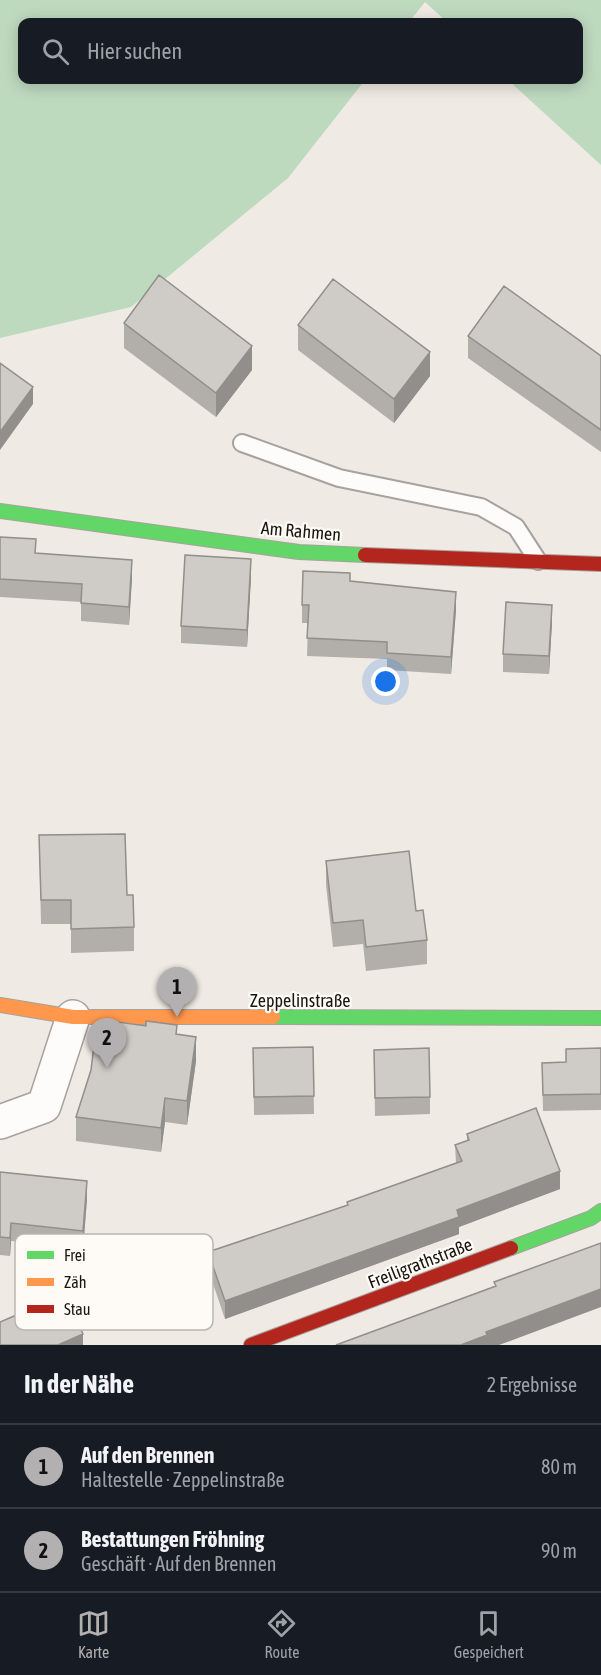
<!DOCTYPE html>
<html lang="de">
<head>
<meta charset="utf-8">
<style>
	:root { --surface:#171b24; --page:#20242c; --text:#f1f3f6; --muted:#9ea1a6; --line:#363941; --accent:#b2b0b0 }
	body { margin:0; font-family:"Asap Condensed",sans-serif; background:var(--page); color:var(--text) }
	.you { position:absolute; left:386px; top:682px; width:21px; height:21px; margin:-15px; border:4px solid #fff; border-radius:50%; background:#1a73e8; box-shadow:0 0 0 9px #1a73e833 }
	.badge { display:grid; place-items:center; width:39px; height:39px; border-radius:50%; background:var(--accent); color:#111; font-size:20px; font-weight:700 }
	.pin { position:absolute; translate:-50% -50px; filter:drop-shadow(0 2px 3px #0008) }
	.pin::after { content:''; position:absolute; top:32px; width:21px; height:18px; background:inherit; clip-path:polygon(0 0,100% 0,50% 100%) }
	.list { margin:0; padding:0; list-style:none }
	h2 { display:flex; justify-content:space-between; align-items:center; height:78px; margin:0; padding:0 24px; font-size:26px }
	h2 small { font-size:20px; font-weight:400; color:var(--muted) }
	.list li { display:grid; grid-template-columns:39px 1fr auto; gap:18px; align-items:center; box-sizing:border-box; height:84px; padding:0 24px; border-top:2px solid var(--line) }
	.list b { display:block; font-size:22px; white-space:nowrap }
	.list p { margin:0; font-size:20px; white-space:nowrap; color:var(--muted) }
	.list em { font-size:20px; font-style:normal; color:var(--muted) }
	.icon { flex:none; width:33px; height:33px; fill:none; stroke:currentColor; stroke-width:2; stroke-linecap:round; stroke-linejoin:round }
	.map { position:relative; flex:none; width:601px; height:1345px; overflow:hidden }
	.search { position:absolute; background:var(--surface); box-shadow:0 3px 15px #0003; left:18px; right:18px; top:18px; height:66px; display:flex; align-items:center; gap:15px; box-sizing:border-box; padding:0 21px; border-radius:12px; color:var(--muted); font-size:22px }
	.sheet { height:246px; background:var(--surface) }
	nav { display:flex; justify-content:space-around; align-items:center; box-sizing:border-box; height:84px; border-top:2px solid var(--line); background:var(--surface); font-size:16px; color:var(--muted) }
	nav a { display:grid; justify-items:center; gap:3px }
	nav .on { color:var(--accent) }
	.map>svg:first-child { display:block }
	.green { fill:#bdd9be }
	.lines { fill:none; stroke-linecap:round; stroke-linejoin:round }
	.lane-casing { stroke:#a7a29e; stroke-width:20 }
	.street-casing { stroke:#a7a29e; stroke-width:36 }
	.fast-casing { stroke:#a7a29e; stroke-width:16 }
	.slow-casing { stroke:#a7a29e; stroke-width:16 }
	.jam-casing { stroke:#a7a29e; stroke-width:16 }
	.lane { stroke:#fdfcfb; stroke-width:16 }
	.street { stroke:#fdfcfb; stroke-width:33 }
	.fast { stroke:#63d668; stroke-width:14 }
	.slow { stroke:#ff974d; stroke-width:14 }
	.jam { stroke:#b3261e; stroke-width:14 }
	.wall { fill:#b2afaa }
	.shaded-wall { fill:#918e8b }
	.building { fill:#cfcbc6; stroke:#918e8b; stroke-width:1.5 }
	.labels { text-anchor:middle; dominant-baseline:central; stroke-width:4.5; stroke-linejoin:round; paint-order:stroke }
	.street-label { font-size:18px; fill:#181410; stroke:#fefaf5 }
	.key { fill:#fefaf5; stroke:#b9b5b0; stroke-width:1.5 }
	.key-label { font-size:16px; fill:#181410 }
</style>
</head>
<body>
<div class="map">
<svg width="601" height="1345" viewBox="0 0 601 1345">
	<rect width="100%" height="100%" fill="#f0eae4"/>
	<path class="green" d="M0,0H601V165L508,80H578V22H447L425,2L409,22H22V80H365L288,178L131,307L0,338Z"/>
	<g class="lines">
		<g class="lane-casing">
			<path id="lane" d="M242,443L339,478L481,507L516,527L538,561"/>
		</g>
		<g class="street-casing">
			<path id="street" d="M0,1122L44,1106L73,1017"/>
		</g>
		<g class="fast-casing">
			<path id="fast" d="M0,511L299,552L365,555
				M273,1017L601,1018
				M511,1248L591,1218L601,1211"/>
		</g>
		<g class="slow-casing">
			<path id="slow" d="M0,1005L73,1017H273"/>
		</g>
		<g class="jam-casing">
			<path id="jam" d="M365,555L601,564
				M251,1345L511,1248"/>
		</g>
		<use href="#lane" class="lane"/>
		<use href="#street" class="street"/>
		<use href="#fast" class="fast"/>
		<use href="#slow" class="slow"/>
		<use href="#jam" class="jam"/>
	</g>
	<path class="wall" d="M124,323L252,370L216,417L124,348Z
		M298,325L430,376L394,423L298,350Z
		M468,336L601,356V452L468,358Z
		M0,537L36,553L132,578L129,625L81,621V602L0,597Z
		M251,577L247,647L181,643V626Z
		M350,581L456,610L451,674L387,670V659L307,656L308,623H302V605Z
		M552,622L549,674L503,672V654Z
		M39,835L127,895L134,927V951L71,953V924H41Z
		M326,861L416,911L427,940V964L366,971L363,944L333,947L326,885Z
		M117,1032L177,1034L196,1061L187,1125L165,1122L161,1152L76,1141V1117L91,1070Z
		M313,1047L314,1114L254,1115L253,1048Z
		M601,1048V1110L543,1111L542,1063L566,1062Z
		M374,1050L430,1097V1114L375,1116Z
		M467,1134L560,1189L459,1227V1234L225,1319L208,1269V1252L347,1205V1202L456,1163L455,1145L467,1141Z
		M0,1172L87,1199L83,1249L11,1241L10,1256L0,1255Z
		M17,1305L83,1345L17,1315Z"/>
	<path class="shaded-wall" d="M252,346V370L216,417V393Z
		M430,352V376L394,423V399Z
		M33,387V404L0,450V432Z
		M251,559V577L247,647V630Z
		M132,560V578L129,625V607Z
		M456,592V610L451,674V657Z
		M552,605V622L549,674V656Z
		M196,1037V1061L187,1125V1101Z
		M165,1098V1122L161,1152V1128Z
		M560,1171V1189L459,1227V1234L225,1319V1301L457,1210Z
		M87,1181V1199L83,1249V1231Z
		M11,1223V1241L10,1256V1238Z
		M601,1289V1307L499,1345H461L486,1332Z
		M83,1334V1345H58Z"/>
	<path class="building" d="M159,275L252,346L216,393L124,323Z
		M333,279L430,352L394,399L298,325Z
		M504,286L601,356V430L468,336Z
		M0,363L33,387L0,432Z
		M0,537L36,539L35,553L132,560L129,607L81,603L82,584L0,579Z
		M185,555L251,559L247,630L181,626Z
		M303,571L350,573V581L456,592L451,657L387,653V642L307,638L309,605H302Z
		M506,602L552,605L549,656L503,654Z
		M125,834L127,895H133L134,927L71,929V900H41L39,835Z
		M409,851L416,911L423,910L427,940L366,947L363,920L333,923L326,861Z
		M146,1021L177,1025L176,1034L196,1037L187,1101L165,1098L161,1128L76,1117L91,1070L96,1029L117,1032L118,1022L146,1026Z
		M313,1047L314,1096L254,1097L253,1048Z
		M429,1048L430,1097L375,1098L374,1050Z
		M601,1048V1094L543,1095L542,1063L566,1062V1049Z
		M536,1108L560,1171L457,1210L459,1217L225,1301L208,1252L348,1205L347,1202L462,1161L455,1145L469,1140L467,1134Z
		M0,1172L87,1181L83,1231L11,1223L10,1238L0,1237Z
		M601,1243V1289L486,1332L487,1335L461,1345H336L496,1286L494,1282Z
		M62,1286L83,1334L58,1345H0V1322L21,1313L17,1305Z"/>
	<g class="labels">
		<g class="street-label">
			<text transform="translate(301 531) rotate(5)">Am Rahmen</text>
			<text x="300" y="1000">Zeppelinstraße</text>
			<text transform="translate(420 1263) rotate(-21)">Freiligrathstraße</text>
		</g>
	</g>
	<rect x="15" y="1234" width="198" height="96" rx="9" class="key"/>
	<rect x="27" y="1251" width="27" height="8" fill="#63d668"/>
	<rect x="27" y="1278" width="27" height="8" fill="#ff974d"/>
	<rect x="27" y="1305" width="27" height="8" fill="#b3261e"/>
	<g class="key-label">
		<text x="64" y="1261">Frei</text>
		<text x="64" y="1288">Zäh</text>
		<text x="64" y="1315">Stau</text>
	</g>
</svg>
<div class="you"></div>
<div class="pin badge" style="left:177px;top:1017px">1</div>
<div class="pin badge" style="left:107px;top:1068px">2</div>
<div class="search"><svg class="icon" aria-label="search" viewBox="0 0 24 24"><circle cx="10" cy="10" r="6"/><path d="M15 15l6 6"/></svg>Hier suchen</div>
</div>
<section class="sheet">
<h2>In der Nähe<small>2 Ergebnisse</small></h2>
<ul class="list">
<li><span class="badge">1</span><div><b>Auf den Brennen</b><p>Haltestelle · Zeppelinstraße</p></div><em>80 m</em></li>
<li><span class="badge">2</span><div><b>Bestattungen Fröhning</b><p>Geschäft · Auf den Brennen</p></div><em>90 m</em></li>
</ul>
</section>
<nav>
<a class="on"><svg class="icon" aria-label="map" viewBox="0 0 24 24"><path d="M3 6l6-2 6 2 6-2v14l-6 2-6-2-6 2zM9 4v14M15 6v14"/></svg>Karte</a>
<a><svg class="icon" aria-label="directions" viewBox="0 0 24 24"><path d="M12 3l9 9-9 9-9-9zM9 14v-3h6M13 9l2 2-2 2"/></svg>Route</a>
<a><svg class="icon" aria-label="saved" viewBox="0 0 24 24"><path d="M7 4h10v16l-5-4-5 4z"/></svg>Gespeichert</a>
</nav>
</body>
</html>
